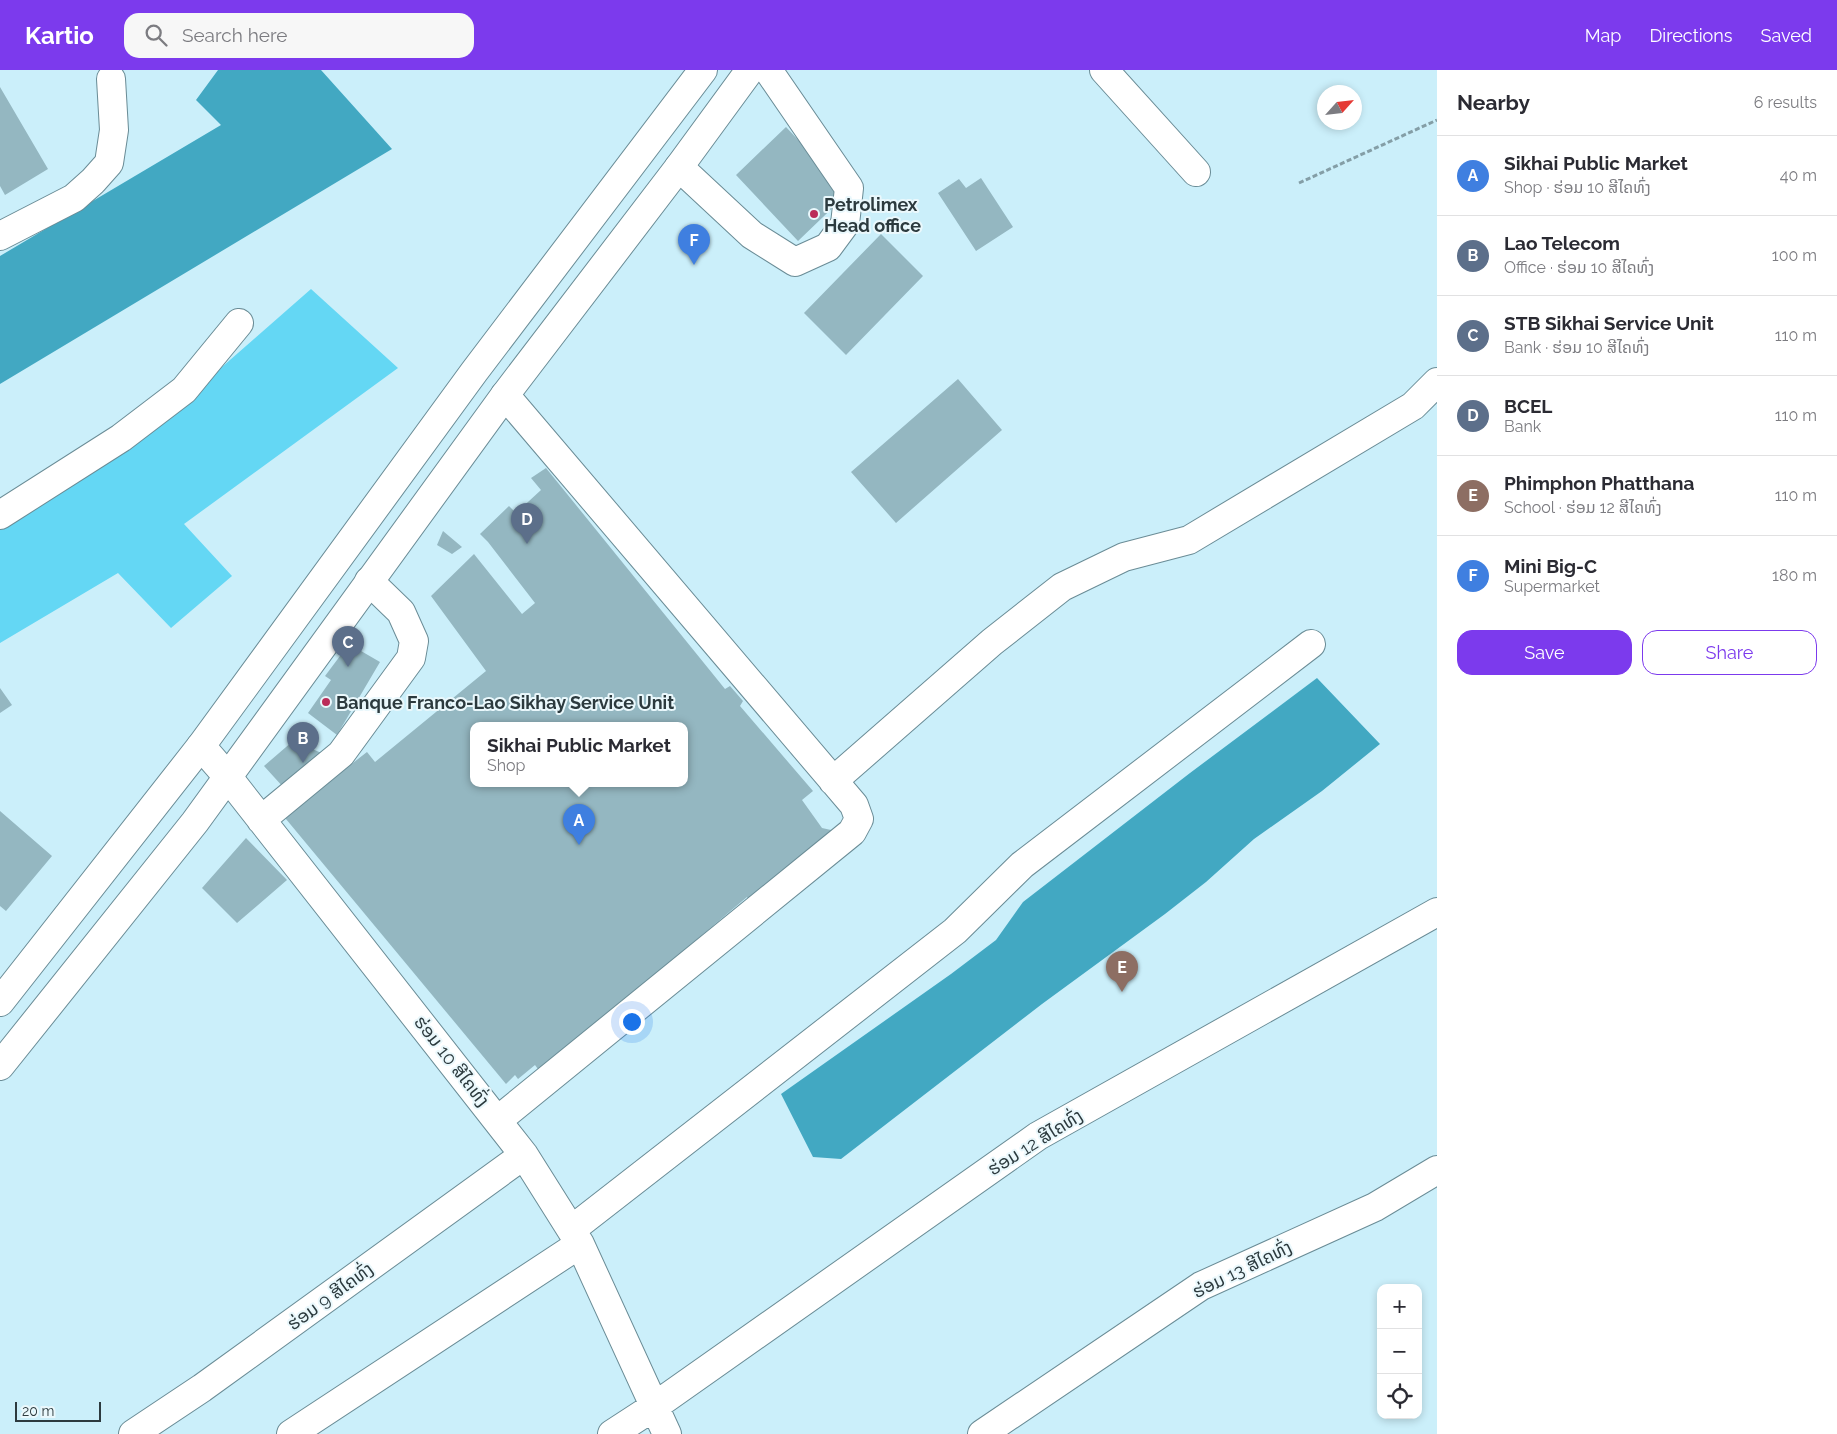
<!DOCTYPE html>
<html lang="en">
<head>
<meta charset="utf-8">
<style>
	:root { --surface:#fff; --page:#f7f7f7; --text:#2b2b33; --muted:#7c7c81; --line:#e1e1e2; --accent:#7c3aed }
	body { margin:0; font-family:Raleway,"Noto Sans Lao",sans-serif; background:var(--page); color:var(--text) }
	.controls { position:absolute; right:15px; bottom:15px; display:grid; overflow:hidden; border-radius:10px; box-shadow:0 2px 8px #0003 }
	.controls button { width:45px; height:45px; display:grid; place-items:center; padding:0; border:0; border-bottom:1px solid var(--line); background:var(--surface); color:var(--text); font:25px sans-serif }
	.compass { position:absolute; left:1317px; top:15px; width:45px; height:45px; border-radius:50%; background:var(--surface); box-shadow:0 2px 8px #0003; rotate:63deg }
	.scale { position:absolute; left:15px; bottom:12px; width:86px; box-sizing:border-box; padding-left:5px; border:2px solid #2c3a3e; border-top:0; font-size:14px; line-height:18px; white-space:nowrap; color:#2c3a3e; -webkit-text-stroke:4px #eaf8fc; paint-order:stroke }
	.you { position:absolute; left:631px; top:951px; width:18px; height:18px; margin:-12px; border:4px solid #fff; border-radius:50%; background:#1a73e8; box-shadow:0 0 0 8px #1a73e833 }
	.badge { display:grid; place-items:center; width:32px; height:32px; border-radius:50%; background:var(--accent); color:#fff; font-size:16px; font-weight:700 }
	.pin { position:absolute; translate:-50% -41px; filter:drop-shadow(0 1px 2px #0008) }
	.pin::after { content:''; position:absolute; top:26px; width:18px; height:15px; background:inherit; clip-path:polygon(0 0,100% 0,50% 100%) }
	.popup { position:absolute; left:470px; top:652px; width:218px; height:65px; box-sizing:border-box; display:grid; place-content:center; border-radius:10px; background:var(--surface); filter:drop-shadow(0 1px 4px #0005); font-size:16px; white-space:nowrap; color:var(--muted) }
	.popup b { font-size:19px; color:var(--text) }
	.popup::after { content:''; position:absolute; left:50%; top:100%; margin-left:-10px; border:10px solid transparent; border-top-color:var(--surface) }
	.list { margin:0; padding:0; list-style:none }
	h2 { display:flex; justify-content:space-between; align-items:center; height:65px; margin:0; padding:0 20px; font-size:21px }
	h2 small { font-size:16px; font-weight:400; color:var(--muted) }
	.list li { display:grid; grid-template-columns:32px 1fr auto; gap:15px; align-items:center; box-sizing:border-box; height:80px; padding:0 20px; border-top:1px solid var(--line) }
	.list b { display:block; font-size:19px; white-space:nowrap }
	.list p { margin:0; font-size:16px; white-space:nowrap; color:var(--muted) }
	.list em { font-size:16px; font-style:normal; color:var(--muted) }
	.actions { display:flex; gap:10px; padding:15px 20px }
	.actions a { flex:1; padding:11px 0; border:1px solid var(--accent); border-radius:15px; text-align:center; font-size:18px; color:var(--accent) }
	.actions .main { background:var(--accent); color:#fff }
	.icon { flex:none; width:28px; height:28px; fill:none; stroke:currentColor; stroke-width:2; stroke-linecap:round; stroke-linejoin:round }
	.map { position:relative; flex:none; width:1437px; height:1364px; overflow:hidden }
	header { display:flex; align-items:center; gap:30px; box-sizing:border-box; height:70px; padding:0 25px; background:var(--accent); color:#fff }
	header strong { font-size:24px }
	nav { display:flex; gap:28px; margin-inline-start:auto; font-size:18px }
	.search { width:350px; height:45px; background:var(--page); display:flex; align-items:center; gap:12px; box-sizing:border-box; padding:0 18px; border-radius:15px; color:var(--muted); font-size:19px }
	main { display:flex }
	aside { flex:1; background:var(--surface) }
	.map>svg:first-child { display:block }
	.green { fill:#64d7f4 }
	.water { fill:#42a8c2 }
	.building { fill:#94b7c1; fill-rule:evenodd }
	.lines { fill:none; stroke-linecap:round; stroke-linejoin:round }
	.minor-casing { stroke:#6a8c96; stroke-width:30 }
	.highway-casing { stroke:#6a8c96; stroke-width:30 }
	.path { stroke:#849ea6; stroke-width:3; stroke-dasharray:5 2.5; stroke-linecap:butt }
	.minor { stroke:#fff; stroke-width:28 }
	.highway { stroke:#fff; stroke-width:28 }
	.poi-dot { fill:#bb2c59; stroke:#eaf8fc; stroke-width:2 }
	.labels { text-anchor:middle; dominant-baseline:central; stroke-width:4; stroke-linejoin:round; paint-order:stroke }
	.poi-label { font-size:18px; font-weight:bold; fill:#2c3a3e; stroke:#eaf8fc; text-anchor:start }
	.street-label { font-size:18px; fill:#2c3a3e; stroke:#eaf8fc }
</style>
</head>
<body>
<header>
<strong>Kartio</strong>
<div class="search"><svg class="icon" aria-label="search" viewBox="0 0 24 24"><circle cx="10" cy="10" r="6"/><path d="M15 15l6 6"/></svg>Search here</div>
<nav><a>Map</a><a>Directions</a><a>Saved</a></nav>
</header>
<main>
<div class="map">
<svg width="1437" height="1364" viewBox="0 0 1437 1364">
	<rect width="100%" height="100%" fill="#cbeffa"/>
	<path class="green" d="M311,219L398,298L184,454L232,506L171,558L118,503L0,573V458L159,352Z"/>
	<path class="water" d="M218,0H321L392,79L0,314V186L221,55L196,30Z
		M1317,608L1380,674L1322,721L1254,769L1206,812L1165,844L1042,934L841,1089L813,1087L781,1024L951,904L996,870L1023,832L1190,703Z"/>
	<path class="building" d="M0,17L48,99L5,125L0,116Z
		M786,57L848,123L798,171L736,105Z
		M981,108L1013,157L976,181L938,123L959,109L966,118Z
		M881,164L923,206L846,285L804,243Z
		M958,309L1002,360L896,453L851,402Z
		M546,398L725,619L730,616L743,631L740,636L813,721L802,730L822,758L840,762L749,831L747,827L540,1002L535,995L518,1009L515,1005L506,1014L281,743L299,735L367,682L375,692L486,601L431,526L474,484L522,544L535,533L488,472L480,464L509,436L516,443L541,420L531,408ZM474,656H684V714H474Z
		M443,461L462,477L452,484L437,475Z
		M349,574L380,592L337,665L308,643L331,610L325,606Z
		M0,618L12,635L0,643Z
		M293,671L324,684L284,718L264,696Z
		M0,741L52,786L6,841L0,836Z
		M246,768L287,810L237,853L202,818Z"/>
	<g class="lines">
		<g class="minor-casing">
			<path id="minor" d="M1104,0L1196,102
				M679,97L752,165L795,192L828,177L845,154L849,118L768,0
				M0,166L74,128L93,111L109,93L114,60L111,9
				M0,445L121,368L184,320L239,253
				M201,676L227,706L524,1085L580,1174L667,1364
				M833,711L992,572L1062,517L1124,487L1189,470L1413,336L1437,312
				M261,750L341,684L411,588L414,571L401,542L369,511
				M498,1050L852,762L859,749L854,735L505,325
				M571,1160L955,861L1022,795L1311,574
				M133,1364L202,1318L524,1085
				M291,1364L580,1174
				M612,1364L655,1336L1038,1066L1437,842
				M982,1364L1201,1216L1375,1137L1437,1100"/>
		</g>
		<g class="highway-casing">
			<path id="highway" d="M0,932L201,676L474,302L703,0
				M0,996L195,752L505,325L679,97L750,0"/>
		</g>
		<path class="path" d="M1299,113L1437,50"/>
		<use href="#minor" class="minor"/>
		<use href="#highway" class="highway"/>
	</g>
	<g class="poi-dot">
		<circle cx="814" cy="144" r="5"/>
		<circle cx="326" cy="632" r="5"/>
	</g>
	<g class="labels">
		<g class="poi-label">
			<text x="824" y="134">Petrolimex<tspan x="824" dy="21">Head office</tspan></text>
			<text x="336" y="632">Banque Franco-Lao Sikhay Service Unit</text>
		</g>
		<g class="street-label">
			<text transform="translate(452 991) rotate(52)">ຮ່ອມ 10 ສີໄຄທົ່ງ</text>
			<text transform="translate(1035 1072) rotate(-32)">ຮ່ອມ 12 ສີໄຄທົ່ງ</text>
			<text transform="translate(1242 1199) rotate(-26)">ຮ່ອມ 13 ສີໄຄທົ່ງ</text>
			<text transform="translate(330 1226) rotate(-36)">ຮ່ອມ 9 ສີໄຄທົ່ງ</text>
		</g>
	</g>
</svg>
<div class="controls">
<button>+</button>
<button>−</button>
<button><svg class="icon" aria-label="locate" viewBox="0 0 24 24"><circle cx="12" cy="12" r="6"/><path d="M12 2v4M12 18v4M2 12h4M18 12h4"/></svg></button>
</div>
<svg class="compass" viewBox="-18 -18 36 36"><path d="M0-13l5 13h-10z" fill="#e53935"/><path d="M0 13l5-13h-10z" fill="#7c7c81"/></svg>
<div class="scale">20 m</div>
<div class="you"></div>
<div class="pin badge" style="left:579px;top:775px;background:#3f7fe0">A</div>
<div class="popup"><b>Sikhai Public Market</b>Shop</div>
<div class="pin badge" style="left:303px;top:693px;background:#5c6f8a">B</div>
<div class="pin badge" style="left:348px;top:597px;background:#5c6f8a">C</div>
<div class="pin badge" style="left:527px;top:474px;background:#5c6f8a">D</div>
<div class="pin badge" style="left:1122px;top:922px;background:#8d6e63">E</div>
<div class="pin badge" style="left:694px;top:195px;background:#3f7fe0">F</div>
</div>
<aside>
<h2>Nearby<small>6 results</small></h2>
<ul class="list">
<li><span class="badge" style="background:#3f7fe0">A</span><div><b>Sikhai Public Market</b><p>Shop · ຮ່ອມ 10 ສີໄຄທົ່ງ</p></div><em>40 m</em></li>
<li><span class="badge" style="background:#5c6f8a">B</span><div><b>Lao Telecom</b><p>Office · ຮ່ອມ 10 ສີໄຄທົ່ງ</p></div><em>100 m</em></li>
<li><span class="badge" style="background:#5c6f8a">C</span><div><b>STB Sikhai Service Unit</b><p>Bank · ຮ່ອມ 10 ສີໄຄທົ່ງ</p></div><em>110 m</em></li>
<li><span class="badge" style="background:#5c6f8a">D</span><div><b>BCEL</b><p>Bank</p></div><em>110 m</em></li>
<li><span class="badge" style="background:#8d6e63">E</span><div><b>Phimphon Phatthana</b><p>School · ຮ່ອມ 12 ສີໄຄທົ່ງ</p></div><em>110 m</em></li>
<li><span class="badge" style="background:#3f7fe0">F</span><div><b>Mini Big-C</b><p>Supermarket</p></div><em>180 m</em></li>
</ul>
<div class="actions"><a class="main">Save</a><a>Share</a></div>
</aside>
</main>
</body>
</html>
